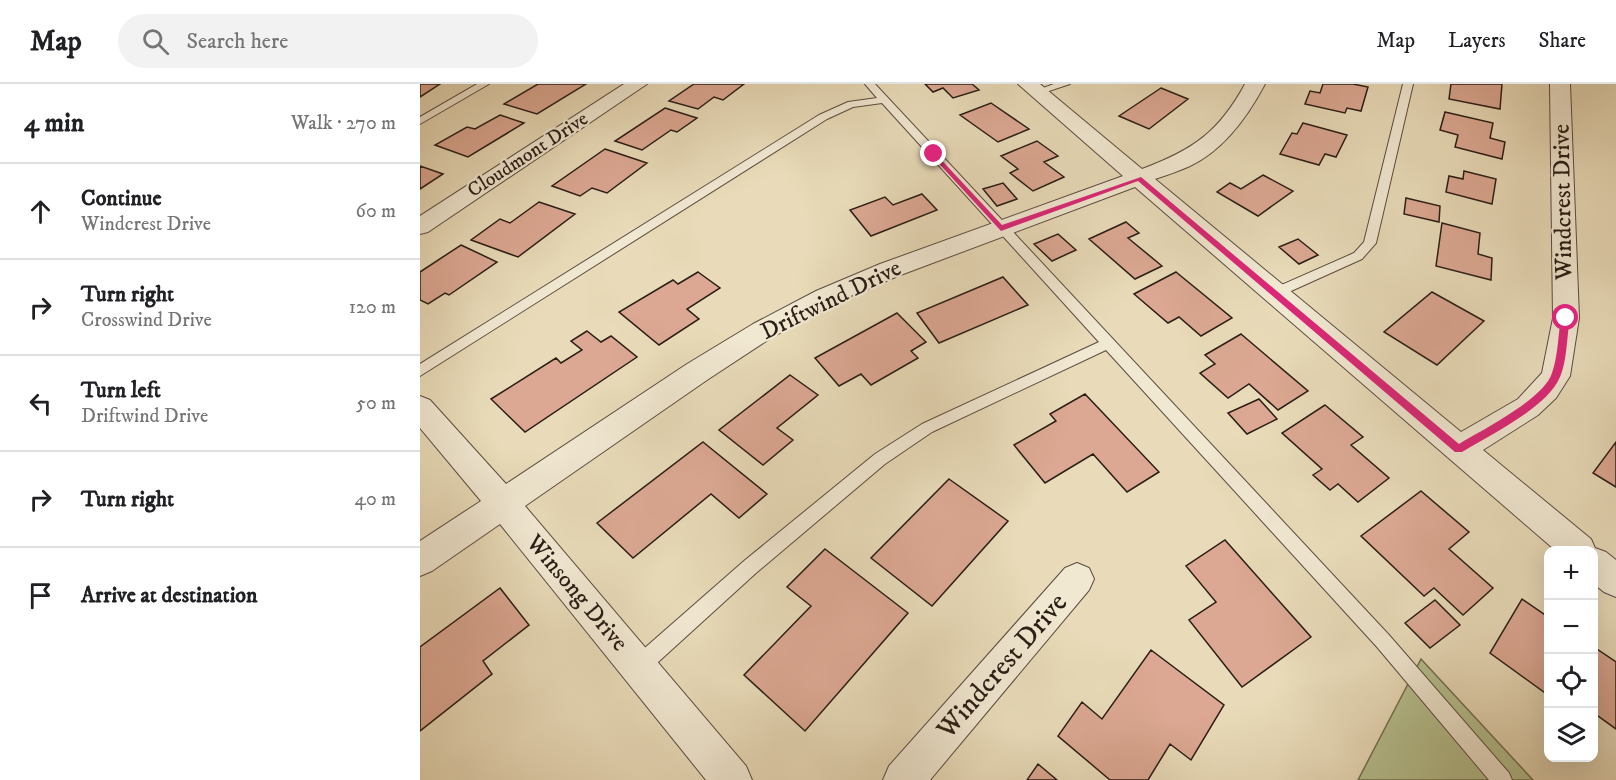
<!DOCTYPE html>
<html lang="en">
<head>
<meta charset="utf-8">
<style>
	:root { --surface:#fff; --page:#f2f2f2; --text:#202124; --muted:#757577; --line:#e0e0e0 }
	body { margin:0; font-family:"IM FELL DW Pica",serif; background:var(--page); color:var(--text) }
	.controls { position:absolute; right:18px; bottom:18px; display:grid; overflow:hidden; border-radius:12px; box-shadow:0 6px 24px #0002 }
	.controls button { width:54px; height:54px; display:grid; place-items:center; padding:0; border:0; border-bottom:2px solid var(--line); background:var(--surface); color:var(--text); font:30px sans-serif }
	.stop { position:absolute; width:18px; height:18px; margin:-14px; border:4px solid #db2777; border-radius:50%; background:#fff }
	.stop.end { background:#db2777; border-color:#fff; box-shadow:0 2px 6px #0008 }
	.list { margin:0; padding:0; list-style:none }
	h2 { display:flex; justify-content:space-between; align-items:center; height:78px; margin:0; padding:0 24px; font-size:26px }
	h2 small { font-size:20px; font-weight:400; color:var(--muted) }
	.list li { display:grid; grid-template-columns:39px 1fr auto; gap:18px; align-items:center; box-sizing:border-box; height:96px; padding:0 24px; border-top:2px solid var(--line) }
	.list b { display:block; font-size:22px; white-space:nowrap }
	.list p { margin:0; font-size:20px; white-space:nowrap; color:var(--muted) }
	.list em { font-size:20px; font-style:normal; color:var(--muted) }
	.icon { flex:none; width:33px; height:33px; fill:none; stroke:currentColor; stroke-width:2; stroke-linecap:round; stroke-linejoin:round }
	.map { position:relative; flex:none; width:1196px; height:696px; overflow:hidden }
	header { display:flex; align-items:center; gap:36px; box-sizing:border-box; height:84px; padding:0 30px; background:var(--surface); border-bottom:2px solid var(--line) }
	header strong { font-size:28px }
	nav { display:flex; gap:33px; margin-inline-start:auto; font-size:21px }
	.search { width:420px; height:54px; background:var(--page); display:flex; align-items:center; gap:15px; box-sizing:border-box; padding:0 21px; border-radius:33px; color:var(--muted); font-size:22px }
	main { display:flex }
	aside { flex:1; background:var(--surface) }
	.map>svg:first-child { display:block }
	.green { fill:#b6c08f; stroke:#706e52; stroke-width:1.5 }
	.building { fill:#dca893; stroke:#2a1d16; stroke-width:1.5 }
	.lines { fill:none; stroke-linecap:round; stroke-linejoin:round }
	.service-casing { stroke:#5a4c3f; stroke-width:2 }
	.minor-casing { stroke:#5a4c3f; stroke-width:2 }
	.service { fill:#f1e8d2; fill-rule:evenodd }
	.minor { fill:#f1e8d2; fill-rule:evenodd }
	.route { fill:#db2777 }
	.labels { text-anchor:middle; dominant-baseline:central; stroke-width:4.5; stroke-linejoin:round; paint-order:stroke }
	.far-street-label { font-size:20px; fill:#2a1d16; stroke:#f1e8d2 }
	.street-label { font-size:24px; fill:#2a1d16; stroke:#f1e8d2 }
	.near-street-label { font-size:28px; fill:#2a1d16; stroke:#f1e8d2 }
</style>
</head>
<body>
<header>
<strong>Map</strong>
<div class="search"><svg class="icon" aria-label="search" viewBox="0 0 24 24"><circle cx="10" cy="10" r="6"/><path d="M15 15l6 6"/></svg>Search here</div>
<nav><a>Map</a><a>Layers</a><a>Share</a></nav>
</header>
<main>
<aside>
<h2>4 min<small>Walk · 270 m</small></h2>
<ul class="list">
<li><svg class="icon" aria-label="ahead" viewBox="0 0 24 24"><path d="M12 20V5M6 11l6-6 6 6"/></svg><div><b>Continue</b><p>Windcrest Drive</p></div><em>60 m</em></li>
<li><svg class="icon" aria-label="right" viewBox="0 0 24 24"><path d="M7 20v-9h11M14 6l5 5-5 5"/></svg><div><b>Turn right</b><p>Crosswind Drive</p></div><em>120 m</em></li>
<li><svg class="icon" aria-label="left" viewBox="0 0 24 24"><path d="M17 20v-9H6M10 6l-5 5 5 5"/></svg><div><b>Turn left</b><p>Driftwind Drive</p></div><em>50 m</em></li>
<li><svg class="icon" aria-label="right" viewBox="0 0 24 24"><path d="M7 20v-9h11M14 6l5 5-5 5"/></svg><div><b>Turn right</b></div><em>40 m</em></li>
<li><svg class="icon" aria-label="arrive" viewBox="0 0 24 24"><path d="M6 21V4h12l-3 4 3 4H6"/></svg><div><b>Arrive at destination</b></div></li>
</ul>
</aside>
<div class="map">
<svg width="1196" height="696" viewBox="0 0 1196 696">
	<rect width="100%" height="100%" fill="#e9dbb9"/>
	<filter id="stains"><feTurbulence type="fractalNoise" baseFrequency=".00333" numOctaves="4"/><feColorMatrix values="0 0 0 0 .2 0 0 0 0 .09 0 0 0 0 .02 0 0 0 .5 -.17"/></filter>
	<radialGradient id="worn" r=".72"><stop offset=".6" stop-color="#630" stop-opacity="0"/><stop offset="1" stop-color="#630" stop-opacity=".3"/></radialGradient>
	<path class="green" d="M1001,575L1113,696H938Z"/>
	<path class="building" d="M0,0H20L0,13Z
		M118,0H166L117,30L84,20Z
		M274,0H324L303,16L294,13L278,25L249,17Z
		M505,0H552L559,6L533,14L523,4L513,8Z
		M903,0H933L948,3L941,27L927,24L925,29L885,20L890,7L900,9Z
		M1031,0H1082L1080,25L1029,15Z
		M741,4L768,15L729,45L699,32Z
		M571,19L609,45L578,58L540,31Z
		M245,24L277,34L257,48L251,46L222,66L195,57Z
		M1025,28L1073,39L1070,54L1085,58L1082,75L1035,63L1038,51L1020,46Z
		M80,31L104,39L48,73L15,61L47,43L55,45Z
		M883,39L927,51L916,73L905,70L899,81L860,70L872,49L877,50Z
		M617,57L638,72L624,78L644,93L613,107L590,89L598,85L581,72Z
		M185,65L227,79L187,109L172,104L160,112L132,102Z
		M0,82L23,90L0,105Z
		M1044,87L1076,95L1072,120L1026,108L1029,92L1043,95Z
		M843,91L873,107L838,132L797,108L810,99L821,105Z
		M583,99L597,115L577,122L563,105Z
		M502,110L517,126L451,152L430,126L465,113L473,121Z
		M986,114L1020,122L1019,138L984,130Z
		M119,118L155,130L98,173L51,156L80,135L90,139Z
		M706,138L719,149L708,154L742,182L715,195L669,155Z
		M1022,139L1060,149L1058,170L1072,174L1071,196L1016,182Z
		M638,150L656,166L632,177L614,160Z
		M878,155L898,171L879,180L859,163Z
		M41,161L77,178L29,211L25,209L8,220L0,216V188Z
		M278,188L300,204L267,225L279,235L239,261L199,228L253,196L258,200Z
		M756,188L812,234L781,252L759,233L748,239L714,210Z
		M583,193L608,221L519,259L497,229Z
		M1012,208L1064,237L1017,281L964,248Z
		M477,229L506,258L491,267L498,274L451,301L441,290L419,302L395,274Z
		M167,247L181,258L191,252L217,273L105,348L71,315L136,274L141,279L162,266L151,257Z
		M821,250L888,307L858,326L829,300L808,314L780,289L795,280L785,271Z
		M370,291L398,311L357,344L373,356L343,381L299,346Z
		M665,310L739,388L707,408L673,370L625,399L594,361L636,337L630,330Z
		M839,315L857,335L827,350L808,329Z
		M905,321L943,353L931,361L969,394L938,418L918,400L910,406L893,391L902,385L862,349Z
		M283,358L347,410L319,434L291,410L213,474L177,439Z
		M1196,358V403L1173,389Z
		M529,395L588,437L512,522L451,474Z
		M1001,407L1049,448L1029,465L1073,504L1043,531L1014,504L1004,512L941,452Z
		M805,456L891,553L822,603L769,536L796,518L766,482Z
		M405,465L488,529L385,647L324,591L391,522L367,503Z
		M80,504L109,541L63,577L72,590L0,647V563Z
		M1102,515L1128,533V611L1070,569Z
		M1015,516L1040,541L1010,564L985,539Z
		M1174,563L1196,578V645L1174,629Z
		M731,566L804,621L771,676L750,660L728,696H690L638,652L662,618L682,635Z
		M618,680L637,696H607Z"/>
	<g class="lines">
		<g class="service-casing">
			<path id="service" d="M57,0H69L0,40V33Z
				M445,0H455L969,551L1089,689L1092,696H1069L957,563L686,266L512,348L465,380L336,489L225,590L218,592L211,590L209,583L211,576L324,477L455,370L502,340L679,258L462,19L433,23L407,35L0,292V280L399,31L428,18L457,14Z
				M634,0H650L617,11L612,8Z
				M983,0H993L956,159L942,175L860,212H850L849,209L850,206L934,169L944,158Z"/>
		</g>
		<g class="minor-casing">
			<path id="minor" d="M204,0H227L8,148L0,150V132Z
				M598,0H620L722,85C773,66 799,48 825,0H845C828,32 804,66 770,82C759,87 747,91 735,95L1041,348L1098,315L1122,289L1133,234L1130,0H1150L1159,234L1150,292L1136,314L1118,331L1063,366L1171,455L1175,464L1186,468L1196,476V513L1184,508L1174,500V466H1135L715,103L478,192L414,219L351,254L287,296L105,422L326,682L332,696H286L80,440L12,487L0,492V457L61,417L0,344V312L10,316L86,400L267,280L333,240L396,207L460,180L703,92Z
				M657,479L669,484L674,495L669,506L510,696H463L469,682L645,484Z"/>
		</g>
		<use href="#service" class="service"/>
		<use href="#minor" class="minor"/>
	</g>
	<path class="route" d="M514,68L582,141L721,93L1039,360C1062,346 1124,315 1132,289C1138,272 1138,252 1141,234L1146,231L1150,234C1147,250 1147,278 1140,293C1127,324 1071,350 1042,368H1035L718,97L581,147L511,71Z"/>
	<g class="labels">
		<g class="far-street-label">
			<text transform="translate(108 71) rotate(-33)">Cloudmont Drive</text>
		</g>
		<g class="street-label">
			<text transform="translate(1143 118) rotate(-91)">Windcrest Drive</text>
			<text transform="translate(411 216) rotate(-26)">Driftwind Drive</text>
			<text transform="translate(157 509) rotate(50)">Winsong Drive</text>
		</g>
		<g class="near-street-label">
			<text transform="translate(582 582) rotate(-49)">Windcrest Drive</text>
		</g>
	</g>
	<rect width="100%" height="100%" filter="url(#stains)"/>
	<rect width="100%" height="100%" fill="url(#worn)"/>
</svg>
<div class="controls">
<button>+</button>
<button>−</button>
<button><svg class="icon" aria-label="locate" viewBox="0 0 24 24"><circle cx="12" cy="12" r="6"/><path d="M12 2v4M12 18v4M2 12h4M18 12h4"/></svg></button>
<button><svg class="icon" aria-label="layers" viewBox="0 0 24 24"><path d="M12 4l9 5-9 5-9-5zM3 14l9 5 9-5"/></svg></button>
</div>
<div class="stop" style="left:1146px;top:234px"></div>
<div class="stop end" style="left:514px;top:70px"></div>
</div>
</main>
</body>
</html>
